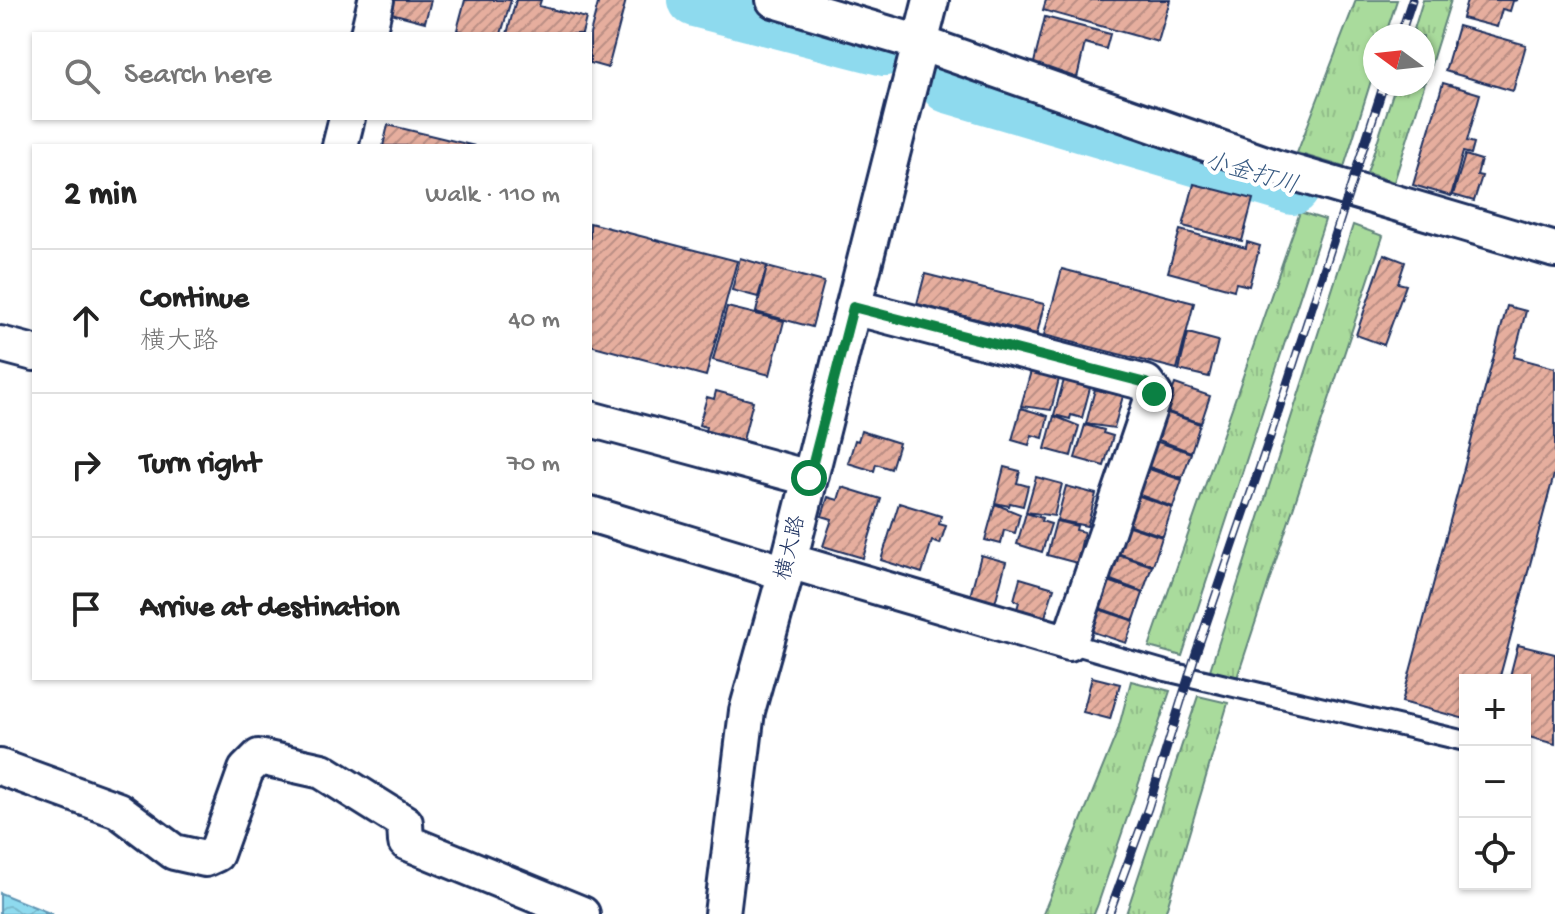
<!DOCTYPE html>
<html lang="en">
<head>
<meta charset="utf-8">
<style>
	:root { --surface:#fff; --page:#f6f6f6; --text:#222; --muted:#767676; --line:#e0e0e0 }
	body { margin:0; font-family:"Gochi Hand","Klee One",sans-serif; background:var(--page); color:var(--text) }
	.controls { position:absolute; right:24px; bottom:24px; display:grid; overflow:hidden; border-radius:0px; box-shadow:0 2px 6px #0004 }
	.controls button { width:72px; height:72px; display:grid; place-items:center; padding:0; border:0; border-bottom:2px solid var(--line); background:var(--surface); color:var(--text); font:40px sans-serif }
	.compass { position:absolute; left:1363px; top:24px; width:72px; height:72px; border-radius:50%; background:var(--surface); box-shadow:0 2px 6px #0004; rotate:285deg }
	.stop { position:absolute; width:24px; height:24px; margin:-18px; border:6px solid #0b8043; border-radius:50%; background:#fff }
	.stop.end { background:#0b8043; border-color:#fff; box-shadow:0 2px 8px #0008 }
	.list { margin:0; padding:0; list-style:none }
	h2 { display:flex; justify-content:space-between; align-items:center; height:104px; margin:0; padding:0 32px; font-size:34px }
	h2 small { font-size:26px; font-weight:400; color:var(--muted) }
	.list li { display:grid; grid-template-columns:52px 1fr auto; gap:24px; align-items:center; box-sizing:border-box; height:144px; padding:0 32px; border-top:2px solid var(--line) }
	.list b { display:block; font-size:30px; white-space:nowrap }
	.list p { margin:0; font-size:26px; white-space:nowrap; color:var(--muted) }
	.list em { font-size:26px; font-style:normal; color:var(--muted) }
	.icon { flex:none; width:44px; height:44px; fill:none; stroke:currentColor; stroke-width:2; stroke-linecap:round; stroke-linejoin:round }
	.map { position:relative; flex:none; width:1555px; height:914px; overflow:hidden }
	.search { position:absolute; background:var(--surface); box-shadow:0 2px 6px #0004; left:32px; top:32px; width:560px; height:88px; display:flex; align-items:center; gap:20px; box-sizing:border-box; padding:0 28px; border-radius:0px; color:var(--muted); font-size:30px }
	.panel { position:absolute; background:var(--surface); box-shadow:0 2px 6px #0004; left:32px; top:144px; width:560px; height:536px; border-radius:0px }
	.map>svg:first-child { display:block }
	.grass { fill:url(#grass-tufts); stroke:#62857d; stroke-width:2 }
	.water { fill:url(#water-waves); stroke:#6096b4; stroke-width:2 }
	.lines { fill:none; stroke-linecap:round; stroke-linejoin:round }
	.river { stroke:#8edaee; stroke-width:54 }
	.building { fill:url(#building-hatch); stroke:#1b2f5e; stroke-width:2 }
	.lane-casing { stroke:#1b2f5e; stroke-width:24 }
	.street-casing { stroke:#1b2f5e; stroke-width:40 }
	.lane { stroke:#fff; stroke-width:18 }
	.street { stroke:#fff; stroke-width:34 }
	.rail-casing { stroke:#1b2f5e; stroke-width:9 }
	.rail { stroke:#fff; stroke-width:6; stroke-dasharray:18; stroke-linecap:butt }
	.route { stroke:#0b8043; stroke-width:10 }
	.labels { text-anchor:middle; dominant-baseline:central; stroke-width:8; stroke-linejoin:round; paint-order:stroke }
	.street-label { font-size:22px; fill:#1b2f5e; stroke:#fff }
	.water-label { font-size:24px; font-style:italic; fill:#385a82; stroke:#fff }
</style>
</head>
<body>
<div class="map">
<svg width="1555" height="914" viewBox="0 0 1555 914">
	<defs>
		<pattern id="grass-tufts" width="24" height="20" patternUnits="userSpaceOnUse" patternTransform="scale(2)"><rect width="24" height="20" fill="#a9db9c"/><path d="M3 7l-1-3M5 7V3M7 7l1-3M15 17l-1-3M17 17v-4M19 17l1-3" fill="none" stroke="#91bc89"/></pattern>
		<pattern id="water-waves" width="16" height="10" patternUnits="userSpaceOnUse" patternTransform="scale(2)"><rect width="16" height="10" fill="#8edaee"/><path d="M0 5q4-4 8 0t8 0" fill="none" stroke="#7abbce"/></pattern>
		<pattern id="building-hatch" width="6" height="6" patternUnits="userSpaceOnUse" patternTransform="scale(2)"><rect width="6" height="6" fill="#e6ae9e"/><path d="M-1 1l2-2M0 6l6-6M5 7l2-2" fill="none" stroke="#ba8e84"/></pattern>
	</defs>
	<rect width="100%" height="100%" fill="#fff"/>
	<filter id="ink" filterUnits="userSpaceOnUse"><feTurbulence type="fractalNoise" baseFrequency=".0125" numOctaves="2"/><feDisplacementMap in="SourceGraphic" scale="16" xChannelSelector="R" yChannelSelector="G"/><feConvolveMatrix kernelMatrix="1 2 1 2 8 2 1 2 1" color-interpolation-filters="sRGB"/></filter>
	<g filter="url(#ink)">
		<path class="grass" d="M1356,0H1397L1385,36H1375V68L1344,167L1297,153Z
			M1423,0H1451L1394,182L1367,173L1396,84H1423V36H1412Z
			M1300,212L1325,220L1182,656L1149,647Z
			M1353,225L1383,236L1237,678L1210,670Z
			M1131,681L1170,691L1098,904L1094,914H1043L1118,730Z
			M1198,696L1228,703L1165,914H1126Z"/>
		<path class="water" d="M0,893L52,914H0Z"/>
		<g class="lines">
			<path class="river" d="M695,0L885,49
				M948,86L1293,188"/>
		</g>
		<path class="building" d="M394,0H431L425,22L391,13Z
			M465,0H511L501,34H472L457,30Z
			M516,0H541L539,6L586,18L582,34H507Z
			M599,0H626L608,68L590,63V34Z
			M1046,0H1170L1158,42L1043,10Z
			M1467,0H1518L1513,1L1510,11L1502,9L1497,27L1462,18Z
			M1045,17L1110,34L1106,49L1085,43L1077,78L1033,67Z
			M1458,26L1526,45L1513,91L1445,71Z
			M1443,83L1480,94L1467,141L1474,143L1471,154L1463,152L1451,196L1413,185Z
			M388,125L475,146H383Z
			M1465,155L1481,160L1477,175L1482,176L1474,201L1453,195Z
			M1194,184L1253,199L1242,241L1183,226Z
			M590,223L737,261L706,376L590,345Z
			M1180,230L1246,248L1247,242L1260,246L1249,286L1236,283L1234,290L1168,272Z
			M1384,254L1405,262L1398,283L1406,285L1384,345L1356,335Z
			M740,258L767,266L758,297L732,290Z
			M767,267L824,282L812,327L756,312Z
			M1062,269L1194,303L1177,369L1044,335Z
			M925,274L1044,304L1037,334L917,304Z
			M1507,306L1526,311L1514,357L1555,368V471L1499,680H1465V719L1402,702Z
			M727,307L784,321L770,375L713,360Z
			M1188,333L1218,341L1209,377L1179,370Z
			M1031,371L1059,379L1051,410L1021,406Z
			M1064,380L1090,388L1082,418L1071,415L1070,419L1054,415Z
			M1175,384L1210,396L1201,423L1165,411Z
			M1095,389L1123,396L1114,428L1086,424Z
			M716,391L753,401L742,444L704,434L706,427L699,425L707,397L714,399Z
			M1021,408L1048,416L1043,438L1032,435L1029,445L1012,440Z
			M1165,412L1200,424L1191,452L1156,439Z
			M1054,416L1079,426L1071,456L1045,449Z
			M1085,425L1104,430L1103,433L1113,436L1104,466L1075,458Z
			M861,431L899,443L891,469L876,464L874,471L848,463L855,440L858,441Z
			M1155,441L1191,453L1182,478L1146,466Z
			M1004,467L1020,471L1017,483L1028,486L1023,506L1010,503L1009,506L995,503Z
			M1146,468L1182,480L1173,507L1137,494Z
			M1036,477L1062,484L1054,516L1026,512Z
			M1066,486L1096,494L1087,526L1057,520Z
			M842,487L881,499L863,558L823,546L832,519L822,516L828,497L838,500Z
			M1137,495L1172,508L1163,536L1127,524Z
			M899,503L941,516L939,524L946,526L940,544L932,541L922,573L881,560Z
			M995,504L1020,514L1015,533L1004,530L1001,544L985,540Z
			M1026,513L1042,518L1041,521L1051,524L1042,552L1017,544Z
			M1056,521L1077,526L1076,530L1084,532L1077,563L1047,555Z
			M1126,525L1162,537L1153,565L1117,553Z
			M1117,554L1152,566L1143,592L1108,579Z
			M981,555L1006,562L995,603L970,596Z
			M1020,578L1054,588L1044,620L1024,614L1025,611L1017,609L1019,602L1014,600Z
			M1108,581L1143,593L1134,620L1099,608Z
			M1098,609L1134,621L1126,643L1090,631Z
			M1518,645L1555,654V744L1525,736V680H1509Z
			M1092,677L1120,684L1110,719L1083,712Z"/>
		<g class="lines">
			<g class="lane-casing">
				<path id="lane" d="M1069,643L1166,671L1465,741"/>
			</g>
			<g class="street-casing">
				<path id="street" d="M774,0L920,43L1274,167L1555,250
					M368,34L376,0
					M340,146L347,118
					M0,344L34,353
					M590,419L809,478
					M590,514L786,573
					M789,561L1069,643L1154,394L1146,383L853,307
					M0,767L118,810L174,852L205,859L216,854L246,770L259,757L322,771L405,823L406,842L582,914
					M722,914L747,711L789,561L931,0"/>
			</g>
			<use href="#lane" class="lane"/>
			<use href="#street" class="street"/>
			<g class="rail-casing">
				<path id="rail" d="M1400,36L1412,0
					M1109,914L1148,808L1195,656L1268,443L1384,84"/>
			</g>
			<use href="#rail" class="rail"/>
		</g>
	</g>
	<g class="lines" filter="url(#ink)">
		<path class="route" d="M809,478L853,307L1146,383L1154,394"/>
	</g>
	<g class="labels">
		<g class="street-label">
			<text transform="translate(792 548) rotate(-76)">横大路</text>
		</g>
		<g class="water-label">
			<text transform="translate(1251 175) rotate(16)">小金打川</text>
		</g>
	</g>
</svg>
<div class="controls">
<button>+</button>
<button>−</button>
<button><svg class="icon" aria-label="locate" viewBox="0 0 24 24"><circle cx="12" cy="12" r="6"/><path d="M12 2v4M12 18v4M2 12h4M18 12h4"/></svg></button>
</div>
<svg class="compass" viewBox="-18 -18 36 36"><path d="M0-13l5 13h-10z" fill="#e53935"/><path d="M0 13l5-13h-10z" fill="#767676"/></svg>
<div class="stop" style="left:809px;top:478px"></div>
<div class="stop end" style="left:1154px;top:394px"></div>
<div class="search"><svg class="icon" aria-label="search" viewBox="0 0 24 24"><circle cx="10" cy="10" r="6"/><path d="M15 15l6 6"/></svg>Search here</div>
<section class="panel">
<h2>2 min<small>Walk · 110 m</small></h2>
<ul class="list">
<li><svg class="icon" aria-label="ahead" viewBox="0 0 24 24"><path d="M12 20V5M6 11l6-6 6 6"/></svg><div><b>Continue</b><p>横大路</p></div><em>40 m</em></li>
<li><svg class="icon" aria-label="right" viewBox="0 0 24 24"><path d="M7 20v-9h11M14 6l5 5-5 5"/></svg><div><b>Turn right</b></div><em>70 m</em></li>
<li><svg class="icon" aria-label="arrive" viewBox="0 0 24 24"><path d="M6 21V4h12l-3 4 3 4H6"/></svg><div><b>Arrive at destination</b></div></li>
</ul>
</section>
</div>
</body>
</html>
